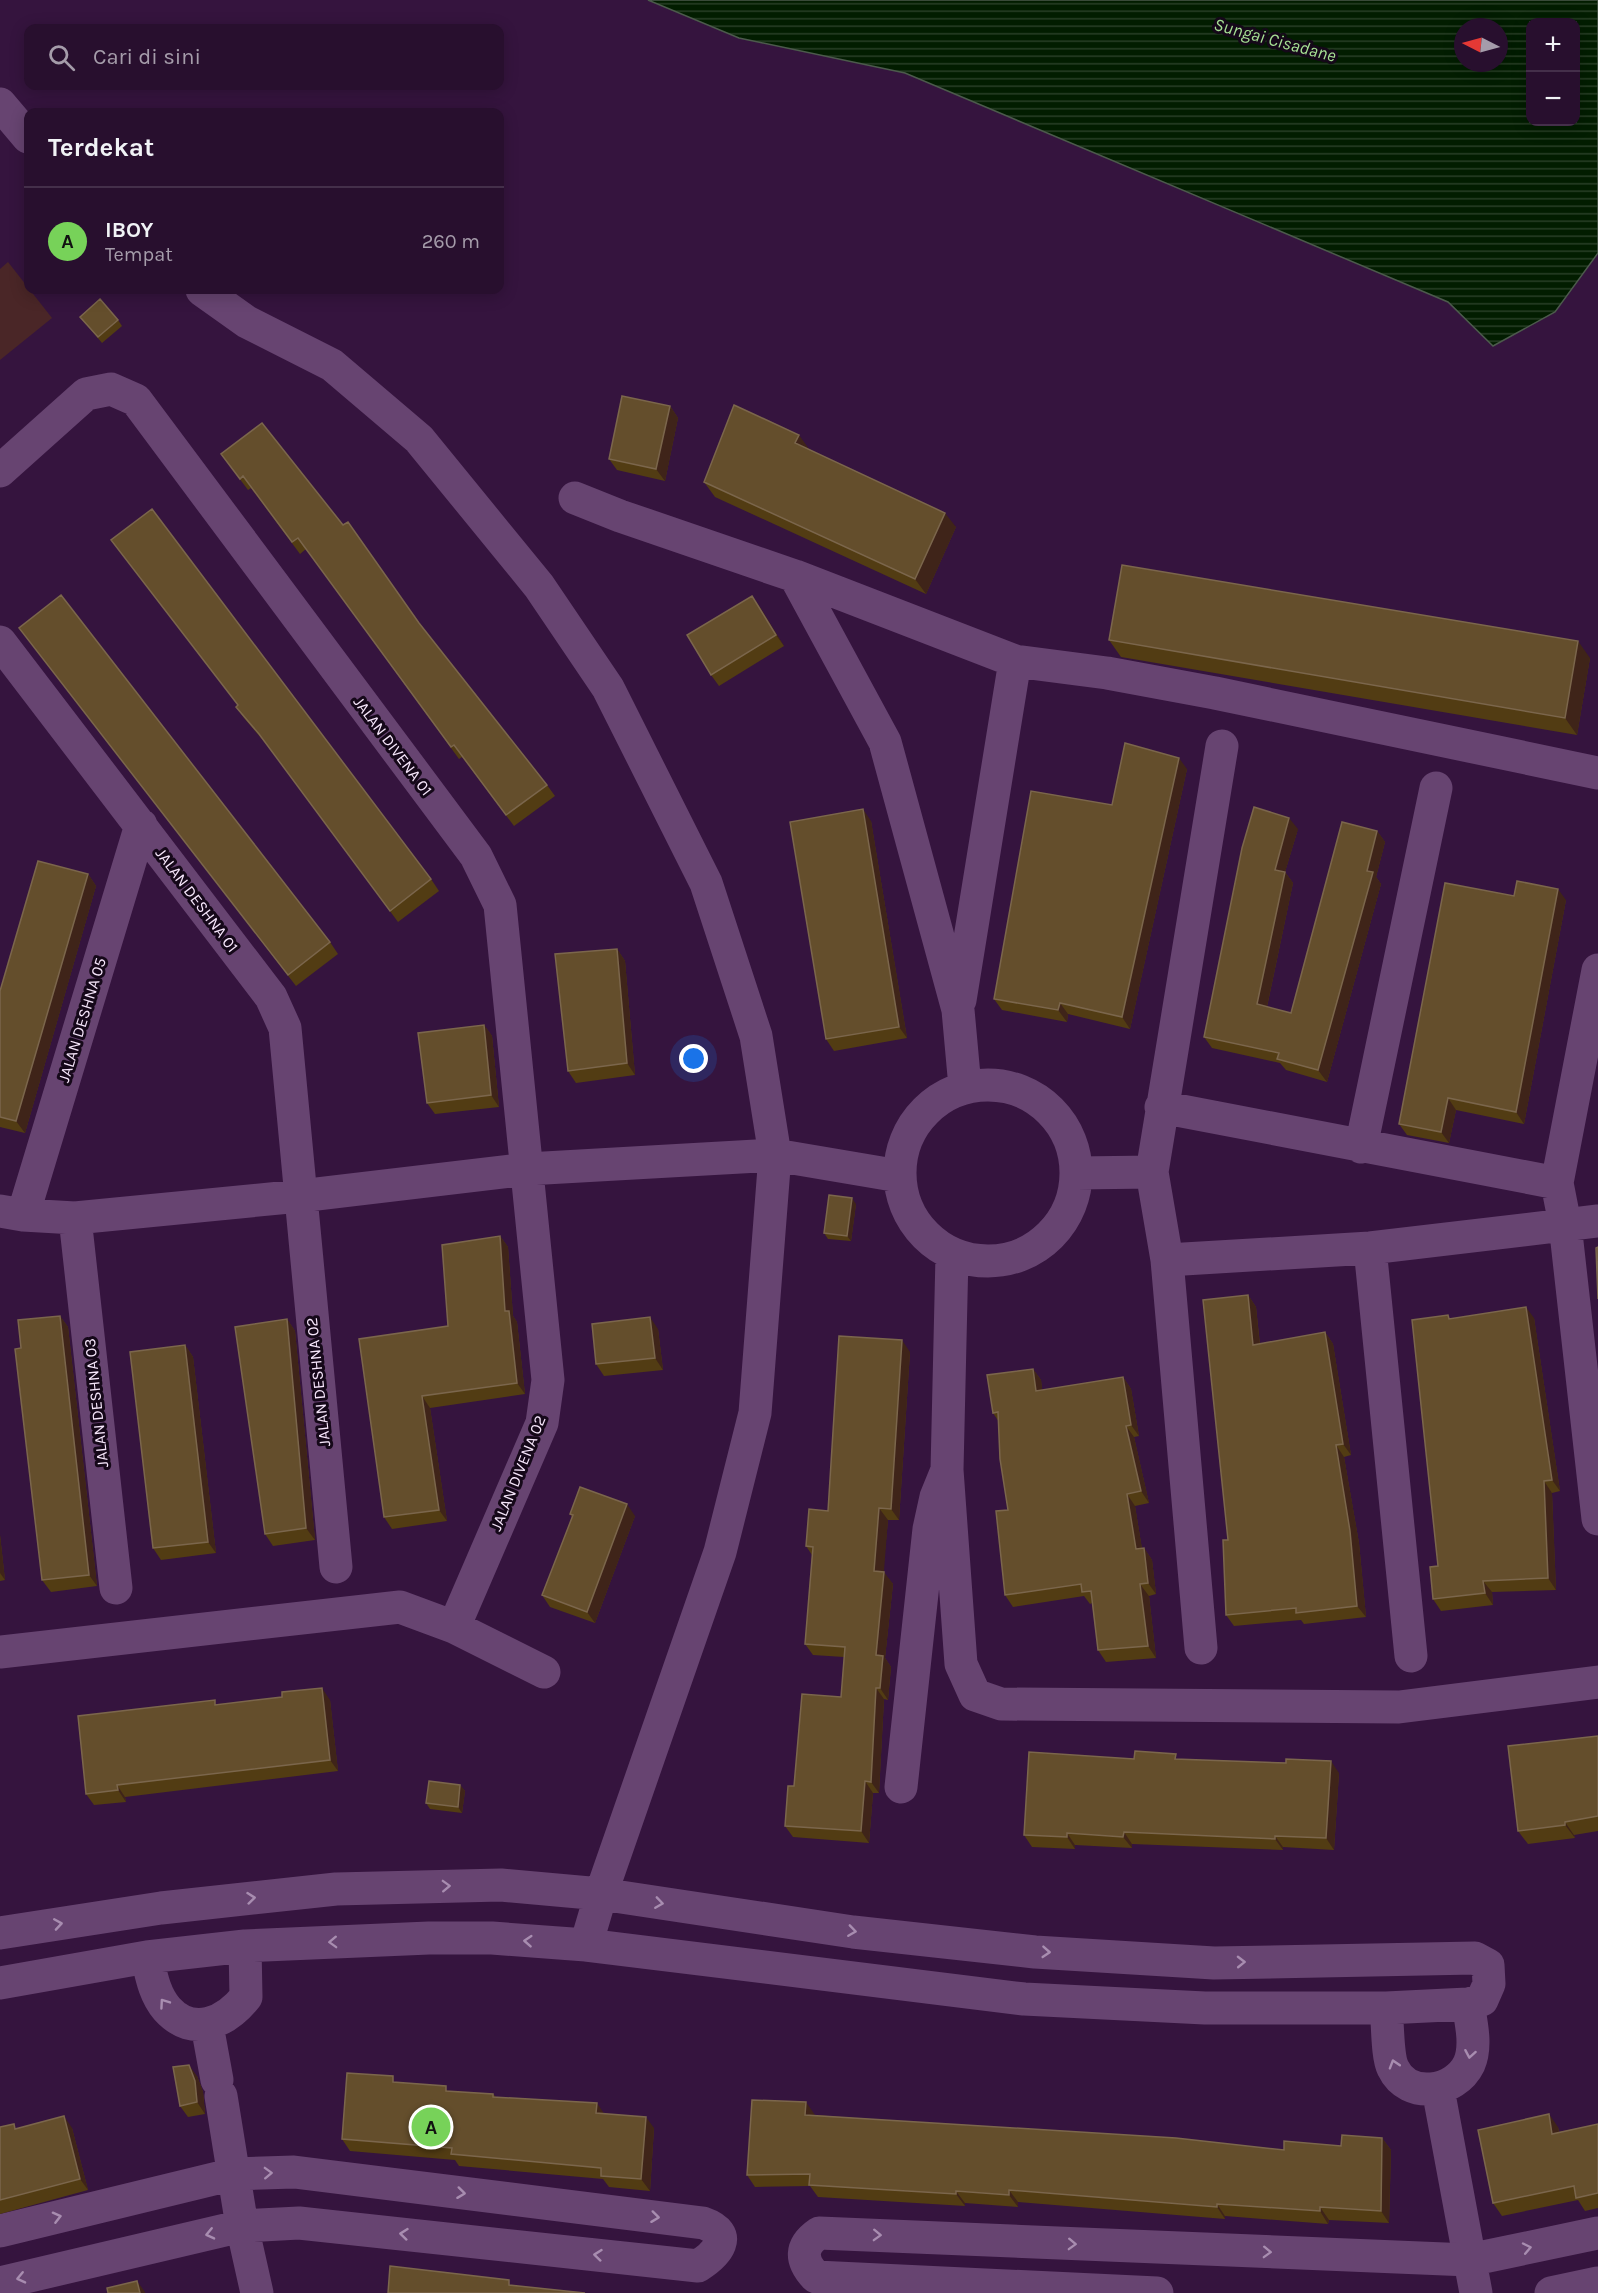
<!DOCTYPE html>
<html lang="id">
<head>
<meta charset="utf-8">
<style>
	:root { --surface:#280f2e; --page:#301836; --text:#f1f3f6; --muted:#a59caa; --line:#442f4a; --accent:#77d259 }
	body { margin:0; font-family:Karla,sans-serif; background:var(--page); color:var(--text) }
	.controls { position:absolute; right:18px; top:18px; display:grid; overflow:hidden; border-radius:12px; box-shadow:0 3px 15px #0003 }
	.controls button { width:54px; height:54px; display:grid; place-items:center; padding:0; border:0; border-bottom:2px solid var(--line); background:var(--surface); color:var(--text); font:30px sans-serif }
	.compass { position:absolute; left:1454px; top:18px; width:54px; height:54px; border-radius:50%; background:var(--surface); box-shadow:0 3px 15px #0003; rotate:276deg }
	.you { position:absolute; left:694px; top:1059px; width:21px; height:21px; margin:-15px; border:4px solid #fff; border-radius:50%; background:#1a73e8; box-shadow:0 0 0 9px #1a73e833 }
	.badge { display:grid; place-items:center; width:39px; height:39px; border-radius:50%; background:var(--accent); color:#111; font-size:20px; font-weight:700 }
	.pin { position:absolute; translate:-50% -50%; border:3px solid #fff; box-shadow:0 2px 6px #0006 }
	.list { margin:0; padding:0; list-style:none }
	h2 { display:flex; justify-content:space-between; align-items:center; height:78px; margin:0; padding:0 24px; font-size:26px }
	h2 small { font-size:20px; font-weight:400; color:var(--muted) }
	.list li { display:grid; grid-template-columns:39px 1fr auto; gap:18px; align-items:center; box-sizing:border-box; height:108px; padding:0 24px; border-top:2px solid var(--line) }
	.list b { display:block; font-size:22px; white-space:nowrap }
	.list p { margin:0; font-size:20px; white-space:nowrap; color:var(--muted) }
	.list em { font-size:20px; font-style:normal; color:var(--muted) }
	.icon { flex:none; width:33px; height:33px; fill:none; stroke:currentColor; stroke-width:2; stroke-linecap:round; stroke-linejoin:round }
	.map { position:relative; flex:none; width:1598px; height:2293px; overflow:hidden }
	.search { position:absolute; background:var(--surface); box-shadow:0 3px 15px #0003; left:24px; top:24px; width:480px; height:66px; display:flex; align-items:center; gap:15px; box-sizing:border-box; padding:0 21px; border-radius:12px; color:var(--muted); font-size:22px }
	.panel { position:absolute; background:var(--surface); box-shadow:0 3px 15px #0003; left:24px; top:108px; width:480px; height:186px; border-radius:12px }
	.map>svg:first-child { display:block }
	.green { fill:#4a2627 }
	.water { fill:url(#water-rules); stroke:#4c5a4c; stroke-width:1.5; fill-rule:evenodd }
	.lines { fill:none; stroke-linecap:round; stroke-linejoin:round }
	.minor { stroke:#674471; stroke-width:33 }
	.wall { fill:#523c13 }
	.shaded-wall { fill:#3f2419 }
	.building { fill:#644e2c; stroke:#7b664c; stroke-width:1.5 }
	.oneway { stroke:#a88db0 }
	.labels { text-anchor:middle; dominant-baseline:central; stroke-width:6; stroke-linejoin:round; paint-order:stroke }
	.street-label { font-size:16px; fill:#f7e7fc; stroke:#150819 }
	.water-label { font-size:18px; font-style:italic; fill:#a5df93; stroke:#150819 }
</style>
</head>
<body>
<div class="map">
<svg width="1598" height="2293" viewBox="0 0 1598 2293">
	<defs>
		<pattern id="water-rules" width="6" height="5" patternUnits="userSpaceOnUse" patternTransform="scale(1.5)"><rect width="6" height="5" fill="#021d00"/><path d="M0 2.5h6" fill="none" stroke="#283e26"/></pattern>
	</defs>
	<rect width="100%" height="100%" fill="#35143e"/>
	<path class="green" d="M8,262L52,318L0,360V269Z"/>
	<path class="water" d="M648,0H1598V253L1555,312L1493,346L1448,302L905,73L739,38ZM1530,22H1576V122H1530ZM1463,27H1499V63H1463Z"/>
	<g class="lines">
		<path class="minor" d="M0,104L28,137
			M202,290L247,322L332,365L419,439L539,586L608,688L706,883L756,1036L775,1155L755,1413L720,1552L601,1894L586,1945
			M0,471L86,394L111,389L136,400L476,856L500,905L548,1380L542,1423L454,1627
			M575,498L620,516L795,576L1015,661L1107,673L1215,693L1598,773
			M795,576L885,742L958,1010L965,1087
			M0,642L271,997L285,1028L336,1567
			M960,1000L1015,661
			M900 1173a88 88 0 1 1 176 0a88 88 0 1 1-176 0Z
			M1161,1107L1557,1183L1565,1224L1598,1519
			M1361,1147L1436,788
			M1077,1173L1152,1172
			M1557,1183L1598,970
			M0,1211L23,1215L75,1218L300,1196L527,1169L775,1155L899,1176
			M23,1215L141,825
			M75,1218L116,1588
			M1370,1248L1411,1656
			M1167,1260L1370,1248L1598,1221
			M947,1470L961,1664L975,1695L1001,1704L1399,1707L1598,1682
			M1201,1648L1167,1260L1152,1172L1222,746
			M0,1652L400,1607L454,1627L544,1672
			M901,1787L929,1529L936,1497L947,1470L952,1255
			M0,1933L161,1908L336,1889L501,1885L601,1894L853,1932L1035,1952L1214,1963L1475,1958L1488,1965L1489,1984L1482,2000L1468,2004L1386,2008H1205L1024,1999L586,1945L492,1938H429L245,1946L147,1957L0,1983
			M147,1957C151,1974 154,1994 167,2009C193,2038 226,2022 246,1997L245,1946
			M1386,2008C1388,2024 1387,2056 1393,2068C1408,2100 1455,2093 1469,2064C1477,2046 1471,2022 1468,2004
			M207,2025L217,2080
			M1438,2089L1476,2293
			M221,2096L242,2226L257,2293
			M0,2231L234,2174L294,2172L703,2223C735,2234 717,2254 698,2266L299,2223L242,2226L0,2283
			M1157,2293L816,2277C800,2260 800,2246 819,2233L1469,2260L1598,2233
			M1551,2293L1598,2283"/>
	</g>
	<path class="wall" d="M80,317L118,320L122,326L102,343Z
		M670,406L678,418L665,481L617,470L609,459Z
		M809,449L956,527L926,594L715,497L704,482Z
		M221,454L419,623L547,785L555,796L514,826L462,757L459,759L306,549L300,554L251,488L248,490Z
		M111,540L431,879L439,891L398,922L267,745L244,718L236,707L238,705Z
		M752,596L784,646L719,686L711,675Z
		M19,628L330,942L338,954L296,986Z
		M1109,640L1590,658L1577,735L1121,657Z
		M1187,769L1130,1029L1068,1014L1067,1022L1002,1010L994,999L1112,805Z
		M871,821L907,1038L834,1051L826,1039Z
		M1298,829L1285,872L1293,883L1267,1007L1291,1013L1377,831L1385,842L1376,877L1381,884L1327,1082L1286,1070L1280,1063L1212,1048L1204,1037Z
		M88,874L96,886L25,1133L0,1127V991Z
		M1514,896L1566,900L1524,1124L1456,1110L1449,1143L1407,1135L1399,1124Z
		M617,949L625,961L635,1075L576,1083L568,1071Z
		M484,1025L492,1036L499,1107L435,1114L427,1103Z
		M856,1204L851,1241L828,1239L824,1233Z
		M500,1236L508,1247L513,1316L517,1322L525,1394L430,1408L447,1521L392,1529L384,1517L359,1339L448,1326Z
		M1248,1295L1256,1307L1260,1344L1325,1332L1333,1344L1351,1455L1344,1457L1359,1543L1366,1617L1304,1624L1301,1620L1234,1626L1226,1615L1228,1540Z
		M60,1316L68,1327L97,1586L51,1592L42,1580L21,1348Z
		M1534,1318L1560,1491L1552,1493L1556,1590L1492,1592L1493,1605L1441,1611L1433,1599L1438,1566L1451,1319Z
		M287,1319L295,1331L315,1540L273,1546L265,1534Z
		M658,1329L663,1370L604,1376L596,1364Z
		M185,1345L193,1357L216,1553L161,1560L153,1548Z
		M910,1352L899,1520H888L883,1572L893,1584L885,1658L891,1667L888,1700L884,1699L879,1793H873L869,1843L793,1837L785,1826L794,1786L841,1697L844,1657L813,1655L805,1644L812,1555L806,1546L828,1511Z
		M1033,1369L1041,1380L1042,1390L1123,1377L1131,1389L1139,1436L1134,1437L1149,1503L1135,1506L1142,1549L1144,1548L1152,1560L1156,1594L1149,1596L1156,1658L1106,1662L1098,1650L1092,1603L1090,1604L1084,1596L1013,1607L1005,1595L1008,1510L999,1422L993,1413Z
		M570,1514L635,1516L595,1623L550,1607L542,1595L572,1517Z
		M0,1535L5,1580L0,1581Z
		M330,1700L338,1771L125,1797L126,1802L94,1805L86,1794L217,1704Z
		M1598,1736V1831L1574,1835L1575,1838L1528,1844L1518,1831Z
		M1134,1759H1179L1339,1773L1334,1850L1283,1847V1850L1132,1844V1848L1075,1845V1849L1032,1847L1024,1835Z
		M460,1785L465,1791L462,1813L430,1809L426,1803Z
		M197,2076L203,2092L205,2114L188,2117L180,2106Z
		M397,2082L450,2091L493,2094L496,2097L605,2114L654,2128L650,2191L609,2187L603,2179L459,2166L455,2160L350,2151L342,2139Z
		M815,2115L1284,2150L1341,2146L1382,2138L1391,2150L1389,2223L1329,2220L1328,2224L1225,2216V2219L1018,2202V2207L965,2203V2206L818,2197L810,2186L755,2187L747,2175Z
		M1598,2124V2208L1585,2211L1578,2200L1502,2216L1493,2203L1558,2127L1559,2132Z
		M0,2127L17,2128H72L88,2190L0,2214Z"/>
	<path class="shaded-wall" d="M670,406L678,418L665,481L656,469Z
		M799,435L809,449L805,458L795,443Z
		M945,513L956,527L926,594L915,579Z
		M752,596L760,607L784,646L776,635Z
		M1578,641L1590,658L1577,735L1565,718Z
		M1179,758L1187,769L1130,1029L1122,1017Z
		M863,809L871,821L907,1038L899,1027Z
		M1289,818L1298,829L1285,872L1293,883L1265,1016L1257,1004L1275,870Z
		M1377,831L1385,842L1376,877L1381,884L1327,1082L1318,1070Z
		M88,874L96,886L25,1133L16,1121Z
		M1558,889L1566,900L1524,1124L1516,1112Z
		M617,949L625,961L635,1075L627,1063Z
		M1060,1003L1068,1014L1067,1022L1058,1010Z
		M484,1025L492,1036L499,1107L491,1095Z
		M1448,1098L1456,1110L1449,1143L1441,1132Z
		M852,1198L856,1204L851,1241L847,1236Z
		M500,1236L508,1247L513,1316L517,1322L525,1394L517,1383L505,1311Z
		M1248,1295L1256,1307L1261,1357L1253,1345Z
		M1526,1307L1534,1318L1560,1491L1552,1480Z
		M60,1316L68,1327L97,1586L89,1575Z
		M650,1317L658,1329L663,1370L655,1358Z
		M287,1319L295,1331L315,1540L306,1528Z
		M1325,1332L1333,1344L1351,1455L1343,1444Z
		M902,1340L910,1352L899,1520L891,1509Z
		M185,1345L193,1357L216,1553L208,1542Z
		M1033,1369L1041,1380L1044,1403L1036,1391Z
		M1123,1377L1131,1389L1139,1436L1131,1425Z
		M422,1396L430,1408L447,1521L439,1510Z
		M1126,1426L1134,1437L1149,1503L1141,1491Z
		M1336,1445L1344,1457L1359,1543L1366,1617L1357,1606Z
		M1544,1481L1552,1493L1556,1590L1548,1578Z
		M1127,1494L1135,1506L1144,1561L1136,1549Z
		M627,1504L635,1516L595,1623L587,1612Z
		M879,1508L888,1520L883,1583L874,1571Z
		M0,1535L5,1580L0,1573Z
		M1144,1548L1152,1560L1156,1594L1148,1583Z
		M884,1572L893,1584L885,1658L891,1667L888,1700L880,1688L876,1655Z
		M1483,1581L1492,1592L1493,1605L1485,1593Z
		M1140,1584L1149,1596L1156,1658L1148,1646Z
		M322,1688L330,1700L338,1771L330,1760Z
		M876,1688L884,1699L879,1793L871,1782Z
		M1331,1761L1339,1773L1334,1850L1326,1838Z
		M865,1781L873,1793L869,1843L861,1831Z
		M117,1785L125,1797L126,1802L118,1790Z
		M460,1785L465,1791L462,1813L458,1807Z
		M1565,1822L1574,1835L1575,1838L1565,1825Z
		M1124,1832L1132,1844V1848L1123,1837Z
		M1067,1833L1075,1845V1849L1067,1837Z
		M1275,1836L1283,1847V1850L1275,1839Z
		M189,2065L197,2076L203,2092L205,2114L197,2102Z
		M806,2102L815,2115L814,2127L805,2115Z
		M597,2103L605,2115L596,2113Z
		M1549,2114L1558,2127L1562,2147L1552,2134Z
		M64,2116L72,2128L88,2190L80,2179Z
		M646,2117L654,2128L650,2191L641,2179Z
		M1382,2138L1391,2150L1389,2223L1381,2211Z
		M1009,2190L1018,2202V2207L1009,2195Z
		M956,2191L965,2203V2206L956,2194Z
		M1217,2204L1225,2216V2219L1217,2207Z
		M1320,2207L1329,2220L1328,2224L1320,2211Z
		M137,2281L145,2292V2293H140Z"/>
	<path class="building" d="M100,299L118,320L98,337L80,317Z
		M622,396L670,406L656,469L609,459Z
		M734,405L799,435L795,443L945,513L915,579L704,482Z
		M262,423L343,525L348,522L419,623L547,785L506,815L454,745L451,747L298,538L292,542L243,476L240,479L221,454Z
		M152,509L431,879L390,911L259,734L236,707L238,705L111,540Z
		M1122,565L1578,641L1565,718L1109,640Z
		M61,595L330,942L288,975L19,628Z
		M752,596L776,635L711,675L687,635Z
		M1125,743L1179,758L1122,1017L1060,1003L1058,1010L994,999L1031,791L1112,805Z
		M1254,807L1289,818L1275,870L1285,872L1257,1004L1291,1013L1342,822L1377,831L1367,871L1373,872L1318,1070L1277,1059L1279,1053L1204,1037L1242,848Z
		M863,809L899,1027L826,1039L790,822Z
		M38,861L88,874L16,1121L0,1117V991Z
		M1517,881L1558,889L1516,1112L1448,1098L1441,1132L1399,1124L1445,883L1514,896Z
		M617,949L627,1063L568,1071L555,954Z
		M484,1025L491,1095L427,1103L418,1033Z
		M829,1195L852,1198L847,1236L824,1233Z
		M500,1236L505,1311H509L517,1383L422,1396L439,1510L384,1517L359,1339L448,1326L442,1245Z
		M1598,1247V1299L1596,1248Z
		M1248,1295L1253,1345L1325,1332L1343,1444L1336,1445L1350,1531L1357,1606L1296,1613V1608L1226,1615L1223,1540H1228L1203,1300Z
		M1526,1307L1552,1480L1544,1481L1548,1578L1483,1581L1485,1593L1433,1599L1430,1567L1438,1566L1412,1320L1448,1315L1449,1319Z
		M60,1316L89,1575L42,1580L15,1349L21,1348L18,1320Z
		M650,1317L655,1358L596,1364L592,1324Z
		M287,1319L306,1528L265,1534L235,1327Z
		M839,1336L902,1340L891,1509L879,1508L874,1571L884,1572L876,1655L883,1656L880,1688H876L871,1782L865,1781L861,1831L785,1826L788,1786H794L802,1694L841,1697L845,1647L805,1644L813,1547L806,1546L809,1509L828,1511Z
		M185,1345L208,1542L153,1548L130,1352Z
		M1033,1369L1036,1391L1123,1377L1131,1425L1126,1426L1141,1491L1127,1494L1136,1549L1144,1548L1148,1583L1140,1584L1148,1646L1098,1650L1091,1591L1082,1592L1081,1584L1005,1595L996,1511L1008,1510L1000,1459L998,1412L993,1413L987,1375Z
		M580,1487L627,1504L587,1612L542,1595L573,1515L570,1514Z
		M322,1688L330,1760L117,1785L118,1790L86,1794L78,1716L215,1700V1705L282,1697V1692Z
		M1598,1736V1816L1565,1822V1825L1518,1831L1508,1746Z
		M1135,1751L1176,1754L1175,1759L1286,1763V1759L1331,1761L1326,1838L1275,1836V1839L1124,1832L1123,1837L1067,1833V1837L1024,1835L1029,1752L1134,1759Z
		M429,1781L460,1785L458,1807L426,1803Z
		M189,2065L195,2081L197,2102L180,2106L173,2067Z
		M347,2073L393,2076V2082L446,2086V2091L493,2094V2097L597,2103L596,2113L646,2117L641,2179L601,2176V2168L451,2154L452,2148L342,2139Z
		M752,2100L806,2102L805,2115L1176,2138L1284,2150V2141L1341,2146L1342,2135L1382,2138L1381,2211L1320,2207V2211L1217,2204V2207L1009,2190V2195L956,2191V2194L809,2185L810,2174L747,2175Z
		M1549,2114L1552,2134L1598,2124V2193L1576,2198L1574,2186L1493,2203L1478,2130Z
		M64,2116L80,2179L0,2200V2127L14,2124L15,2129Z
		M390,2266L509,2280V2285L585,2293H388Z
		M137,2281L140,2293H108L107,2288Z"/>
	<defs><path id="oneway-chevron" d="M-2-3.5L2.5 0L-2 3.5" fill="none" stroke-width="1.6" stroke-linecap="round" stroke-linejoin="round" transform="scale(1.5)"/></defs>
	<g class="oneway">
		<use href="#oneway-chevron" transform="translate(446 1886) rotate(-2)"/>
		<use href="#oneway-chevron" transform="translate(251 1898) rotate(-6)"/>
		<use href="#oneway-chevron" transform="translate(659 1903) rotate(8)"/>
		<use href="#oneway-chevron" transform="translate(58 1924) rotate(-9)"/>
		<use href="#oneway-chevron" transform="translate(852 1931) rotate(8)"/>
		<use href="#oneway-chevron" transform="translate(528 1941) rotate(-176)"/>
		<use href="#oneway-chevron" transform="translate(333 1942) rotate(178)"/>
		<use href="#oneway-chevron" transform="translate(1046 1952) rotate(4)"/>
		<use href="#oneway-chevron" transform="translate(1241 1962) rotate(-1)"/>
		<use href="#oneway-chevron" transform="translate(164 2003) rotate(-125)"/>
		<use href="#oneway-chevron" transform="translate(1470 2054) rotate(100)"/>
		<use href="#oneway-chevron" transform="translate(1394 2064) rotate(-107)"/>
		<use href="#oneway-chevron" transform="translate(268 2173) rotate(-2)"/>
		<use href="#oneway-chevron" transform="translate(461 2193) rotate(7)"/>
		<use href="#oneway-chevron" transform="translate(57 2217) rotate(-14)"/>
		<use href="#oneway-chevron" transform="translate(655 2217) rotate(7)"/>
		<use href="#oneway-chevron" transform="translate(210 2234) rotate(167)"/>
		<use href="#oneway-chevron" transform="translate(404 2234) rotate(-174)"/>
		<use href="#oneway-chevron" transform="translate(877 2235) rotate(2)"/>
		<use href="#oneway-chevron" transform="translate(1072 2244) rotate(2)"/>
		<use href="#oneway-chevron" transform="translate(1527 2248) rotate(-12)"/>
		<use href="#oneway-chevron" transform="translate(1267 2252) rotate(2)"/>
		<use href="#oneway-chevron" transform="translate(598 2255) rotate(-174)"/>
		<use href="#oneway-chevron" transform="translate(21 2278) rotate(167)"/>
	</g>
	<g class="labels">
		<g class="street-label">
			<text transform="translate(393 746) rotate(53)">JALAN DIVENA 01</text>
			<text transform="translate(197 900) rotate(53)">JALAN DESHNA 01</text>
			<text transform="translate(82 1020) rotate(-73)">JALAN DESHNA 05</text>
			<text transform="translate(318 1382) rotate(-96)">JALAN DESHNA 02</text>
			<text transform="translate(96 1403) rotate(-96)">JALAN DESHNA 03</text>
			<text transform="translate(518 1473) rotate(-68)">JALAN DIVENA 02</text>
		</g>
		<g class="water-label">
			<text transform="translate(1275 40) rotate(15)">Sungai Cisadane</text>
		</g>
	</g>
</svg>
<div class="controls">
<button>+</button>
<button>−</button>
</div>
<svg class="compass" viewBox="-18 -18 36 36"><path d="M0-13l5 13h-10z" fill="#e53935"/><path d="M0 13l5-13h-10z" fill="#a59caa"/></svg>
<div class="you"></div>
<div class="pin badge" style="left:431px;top:2127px">A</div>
<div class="search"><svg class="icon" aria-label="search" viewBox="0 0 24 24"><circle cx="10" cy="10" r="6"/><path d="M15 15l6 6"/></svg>Cari di sini</div>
<section class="panel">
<h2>Terdekat<small></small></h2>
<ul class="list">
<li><span class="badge">A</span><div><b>IBOY</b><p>Tempat</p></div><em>260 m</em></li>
</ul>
</section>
</div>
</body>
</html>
